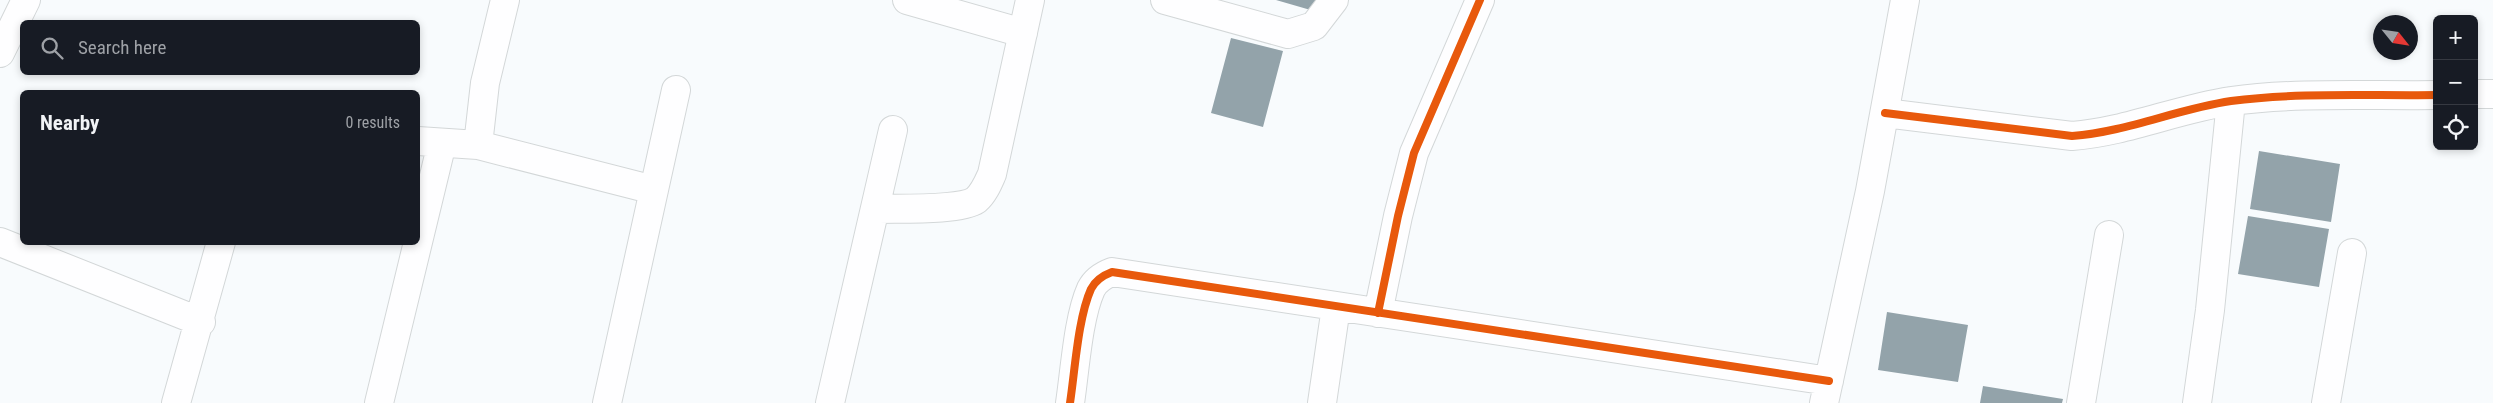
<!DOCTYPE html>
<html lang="en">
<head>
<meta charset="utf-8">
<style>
	:root { --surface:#171b24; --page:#20242c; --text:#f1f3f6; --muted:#9ea1a6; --line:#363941 }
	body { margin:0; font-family:"Roboto Condensed",sans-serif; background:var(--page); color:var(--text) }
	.controls { position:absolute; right:15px; top:15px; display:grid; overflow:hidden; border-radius:8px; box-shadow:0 2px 8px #0003 }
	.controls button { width:45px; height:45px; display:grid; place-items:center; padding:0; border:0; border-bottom:1px solid var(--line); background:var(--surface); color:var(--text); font:25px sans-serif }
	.compass { position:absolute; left:2373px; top:15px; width:45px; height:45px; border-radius:50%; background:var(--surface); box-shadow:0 2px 8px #0003; rotate:120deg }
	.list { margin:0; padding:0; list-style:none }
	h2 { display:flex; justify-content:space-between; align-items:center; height:65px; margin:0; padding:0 20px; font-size:21px }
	h2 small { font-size:16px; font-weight:400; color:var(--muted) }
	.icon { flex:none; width:28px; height:28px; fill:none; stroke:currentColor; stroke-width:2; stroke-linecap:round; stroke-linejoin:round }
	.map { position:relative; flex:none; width:2493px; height:403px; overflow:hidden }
	.search { position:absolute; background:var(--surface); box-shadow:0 2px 8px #0003; left:20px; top:20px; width:400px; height:55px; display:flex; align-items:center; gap:12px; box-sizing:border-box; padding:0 18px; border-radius:8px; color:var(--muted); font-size:19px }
	.panel { position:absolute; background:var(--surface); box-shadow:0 2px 8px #0003; left:20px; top:90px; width:400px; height:155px; border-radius:8px }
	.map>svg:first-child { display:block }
	.building { fill:#93a3aa }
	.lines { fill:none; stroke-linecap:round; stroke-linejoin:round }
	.minor-casing { stroke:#d3d7d8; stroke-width:30 }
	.minor { stroke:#fefeff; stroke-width:28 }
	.cycleway-casing { stroke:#fff; stroke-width:11 }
	.cycleway { stroke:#e8590c; stroke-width:8 }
</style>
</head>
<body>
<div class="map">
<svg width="2493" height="403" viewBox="0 0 2493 403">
	<rect width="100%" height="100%" fill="#f8fbfd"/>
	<path class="building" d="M1276,0H1317L1314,11Z
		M1231,38L1283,51L1263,127L1211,113Z
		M2259,151L2340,164L2331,222L2250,209Z
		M2248,216L2329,229L2319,287L2238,274Z
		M1887,312L1968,325L1958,382L1878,370Z
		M1983,386L2063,399L2062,403H1980Z"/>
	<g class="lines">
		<g class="minor-casing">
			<path id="minor" d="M907,0L1023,33
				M1165,0L1288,34L1314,26L1334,0
				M0,53L26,0
				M2474,94H2493
				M1885,113L2072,136C2126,132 2177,109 2231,101C2299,92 2369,96 2437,95
				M418,141L478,145L654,190
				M478,145L485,83L505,0
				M875,209C896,208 960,211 976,200C984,193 988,183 992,174L1030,0
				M0,242L201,322
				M1378,313L1398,216L1414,153L1480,0
				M176,403L221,242
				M379,403L442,143
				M607,403L676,90
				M830,403L893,130
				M1070,403C1075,370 1078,318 1091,289C1095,281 1104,275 1112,272L1829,381
				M1322,403L1336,307
				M1824,403L1870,191L1905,0
				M2081,403L2109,235
				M2197,403L2210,310L2231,101
				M2326,403L2352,253"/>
		</g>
		<use href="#minor" class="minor"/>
		<g class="cycleway-casing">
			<path id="cycleway" d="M1885,113L2072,136C2126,132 2177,109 2231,101C2299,92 2369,96 2437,95
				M1378,313L1398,216L1414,153L1480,0
				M1070,403C1075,370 1078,318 1091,289C1095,281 1104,275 1112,272L1829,381"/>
		</g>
		<use href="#cycleway" class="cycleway"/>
	</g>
</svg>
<div class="controls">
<button>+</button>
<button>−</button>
<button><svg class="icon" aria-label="locate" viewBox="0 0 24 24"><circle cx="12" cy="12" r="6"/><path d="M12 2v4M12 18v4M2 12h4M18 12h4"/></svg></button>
</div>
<svg class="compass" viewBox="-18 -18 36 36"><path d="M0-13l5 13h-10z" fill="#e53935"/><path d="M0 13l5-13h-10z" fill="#9ea1a6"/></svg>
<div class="search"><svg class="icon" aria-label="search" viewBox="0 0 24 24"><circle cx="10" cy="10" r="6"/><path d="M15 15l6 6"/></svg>Search here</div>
<section class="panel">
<h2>Nearby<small>0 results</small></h2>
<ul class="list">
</ul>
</section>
</div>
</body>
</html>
